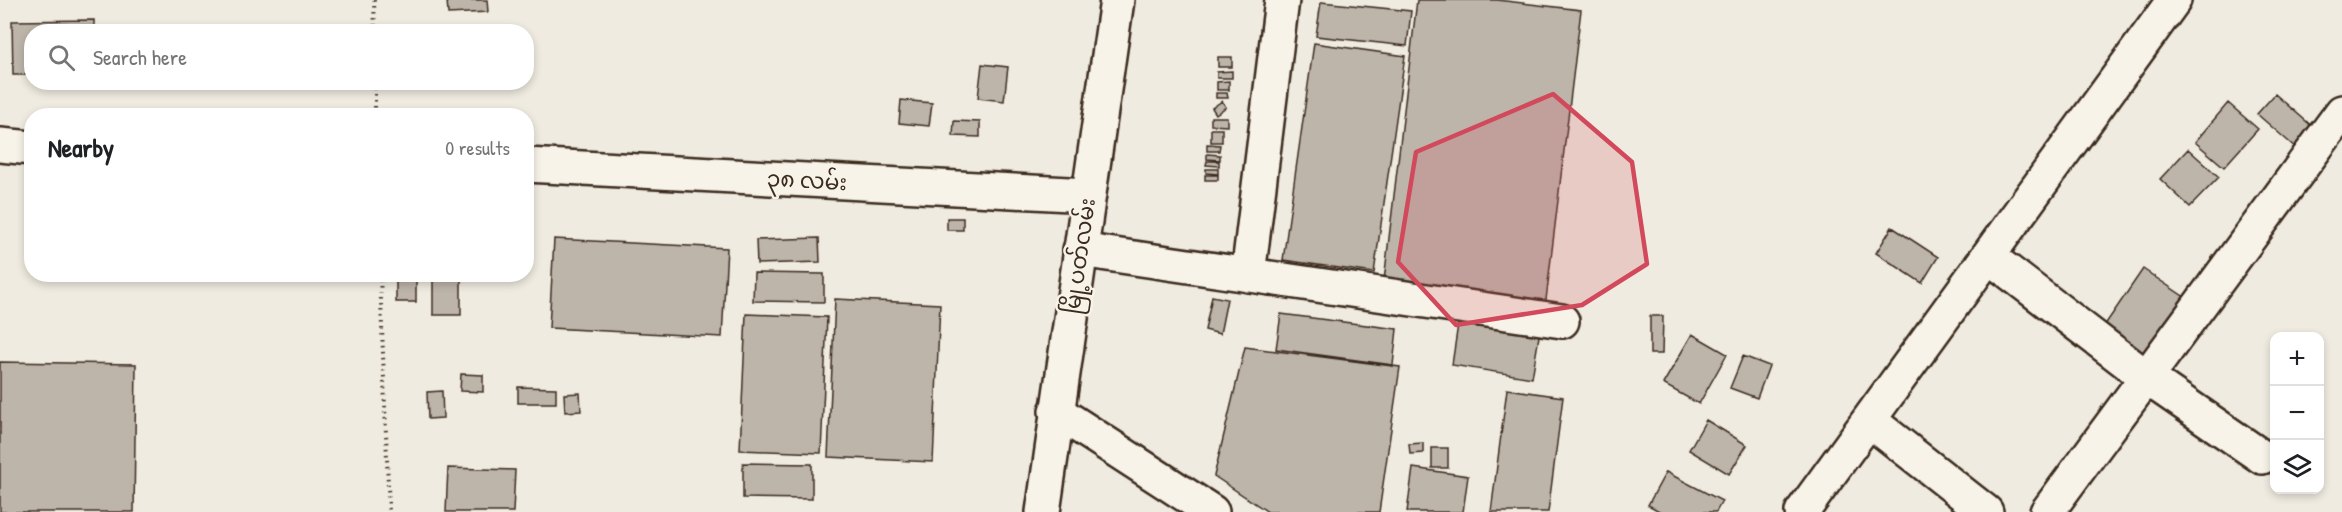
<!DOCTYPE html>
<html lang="en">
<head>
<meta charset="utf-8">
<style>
	:root { --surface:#fff; --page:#f2f2f2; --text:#202124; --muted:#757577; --line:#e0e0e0 }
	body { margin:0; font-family:"Patrick Hand","Noto Sans Myanmar",sans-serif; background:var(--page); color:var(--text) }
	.controls { position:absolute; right:18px; bottom:18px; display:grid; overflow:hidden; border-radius:12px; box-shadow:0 3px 9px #0003 }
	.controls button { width:54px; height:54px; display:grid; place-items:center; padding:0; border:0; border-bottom:2px solid var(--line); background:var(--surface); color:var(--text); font:30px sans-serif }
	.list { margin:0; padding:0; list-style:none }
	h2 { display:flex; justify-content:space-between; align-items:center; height:78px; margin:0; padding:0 24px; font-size:26px }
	h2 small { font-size:20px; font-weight:400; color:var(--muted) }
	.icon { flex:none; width:33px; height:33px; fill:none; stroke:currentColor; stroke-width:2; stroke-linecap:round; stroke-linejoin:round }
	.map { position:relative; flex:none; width:2342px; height:512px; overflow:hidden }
	.search { position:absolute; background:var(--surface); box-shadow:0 3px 9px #0003; left:24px; top:24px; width:510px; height:66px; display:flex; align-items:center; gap:15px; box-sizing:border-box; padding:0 21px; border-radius:24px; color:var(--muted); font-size:22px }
	.panel { position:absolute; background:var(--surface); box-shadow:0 3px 9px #0003; left:24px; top:108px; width:510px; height:174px; border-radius:24px }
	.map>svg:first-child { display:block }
	.building { fill:#bdb5aa; stroke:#3b2a1e; stroke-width:1.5 }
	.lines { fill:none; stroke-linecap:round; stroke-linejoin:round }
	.minor-casing { stroke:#3b2a1e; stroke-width:38 }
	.major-casing { stroke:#3b2a1e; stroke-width:38 }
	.path { stroke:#3b2a1e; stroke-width:4; stroke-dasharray:1.5 4.5; stroke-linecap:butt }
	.minor { stroke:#f7f3e8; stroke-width:33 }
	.major { stroke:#f7f3e8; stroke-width:33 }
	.marked { fill:#d1495b; fill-opacity:0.2; stroke:#d1495b; stroke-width:4.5; stroke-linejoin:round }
	.labels { text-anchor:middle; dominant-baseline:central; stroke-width:5; stroke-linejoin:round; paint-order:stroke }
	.street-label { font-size:22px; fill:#3b2a1e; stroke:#f7f3e8 }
</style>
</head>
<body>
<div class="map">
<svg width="2342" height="512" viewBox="0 0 2342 512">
	<rect width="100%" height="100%" fill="#efebe0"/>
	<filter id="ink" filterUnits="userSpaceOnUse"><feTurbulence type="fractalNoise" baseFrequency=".0167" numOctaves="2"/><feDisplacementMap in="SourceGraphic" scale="12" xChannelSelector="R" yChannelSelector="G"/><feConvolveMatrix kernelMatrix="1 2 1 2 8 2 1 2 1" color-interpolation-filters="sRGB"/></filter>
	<g filter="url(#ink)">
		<path class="building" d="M447,0H487L488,12L448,14Z
			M1417,0H1497L1581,10L1545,308L1383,289Z
			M1321,2L1411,11L1407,46L1316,36Z
			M94,20V32H32V75H13L12,21Z
			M1314,43L1405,56L1374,273L1283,260Z
			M1218,57H1232V67H1218Z
			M982,64L1008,67L1004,101L978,98Z
			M1232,71V78H1217V72Z
			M1229,81V90H1217V82Z
			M1216,93H1227L1228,98H1216Z
			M2275,94L2314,128L2296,148L2257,114Z
			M901,100L932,103L929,126L899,123Z
			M1222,101L1226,107L1216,114L1212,108Z
			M2228,103L2258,129L2224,167L2195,142Z
			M1211,117H1227V126L1211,125Z
			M954,121L980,122V137L953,136Z
			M1211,129H1222V142H1211Z
			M1207,144L1220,145L1219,151H1207Z
			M2188,149L2219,177L2190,207L2160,179Z
			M1207,154L1220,155V160L1207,159Z
			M1207,161H1219V166L1206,165Z
			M1206,169H1218V174L1206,173Z
			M1205,175H1218V180H1205Z
			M947,218H963V230H947Z
			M1892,227L1938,257L1922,283L1876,253Z
			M819,238L820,262L757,264L756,240Z
			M554,239L727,248L722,337L549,328Z
			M2143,269L2186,298L2141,364L2098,335Z
			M754,273L824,274V302L753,301Z
			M396,274H416V302H396Z
			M433,274H461V315H433Z
			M1212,296L1227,299L1220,334L1205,330Z
			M835,299L940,304L933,462L828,457Z
			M1460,311L1541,324L1532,378L1452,365Z
			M746,314L827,317L821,453L740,450Z
			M1281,314L1397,329L1393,365L1276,349Z
			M1650,316H1663L1662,354H1650Z
			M1692,334L1727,354L1699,404L1663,384Z
			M1245,347L1400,367L1379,512H1268L1214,476Z
			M1743,356L1769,366L1757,398L1730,388Z
			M0,362L136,364L134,512H0Z
			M461,374L483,375V392L460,391Z
			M518,387L556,388V403H518Z
			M1507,389L1563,397L1548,512H1491Z
			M442,391L443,418L428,419L427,392Z
			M580,393L581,411L565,412L564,394Z
			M1706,420L1747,445L1729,474L1689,450Z
			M1423,443V453L1410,454L1409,444Z
			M1432,448H1448V468H1432Z
			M743,463L812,464V499L743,498Z
			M448,468L515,470L513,512H446Z
			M1413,468L1468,476L1463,512H1407Z
			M1666,472L1722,501L1716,512H1661L1648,505Z"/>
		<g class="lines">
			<g class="minor-casing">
				<path id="minor" d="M0,145L32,148
					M526,165L1088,195
					M1080,250L1562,321
					M1988,256L2146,377L2262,457
					M1248,275L1282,0
					M1056,411L1212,512
					M1869,420L1986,512
					M1802,512L2174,0
					M2047,512L2342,112"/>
			</g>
			<g class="major-casing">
				<path id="major" d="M1043,512L1117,0"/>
			</g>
			<path class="path" d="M374,0L375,32
				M375,82V116
				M380,274L389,512"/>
			<use href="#minor" class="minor"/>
			<use href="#major" class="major"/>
		</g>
	</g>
	<path class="marked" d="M1553,94L1632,162L1647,264L1582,305L1456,325L1398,262L1416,152Z"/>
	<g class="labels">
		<g class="street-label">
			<text transform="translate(807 180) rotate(3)">၃၈ လမ်း</text>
			<text transform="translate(1079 256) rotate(-82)">မြို့ပတ်လမ်း</text>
		</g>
	</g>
</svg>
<div class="controls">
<button>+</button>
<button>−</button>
<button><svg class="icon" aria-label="layers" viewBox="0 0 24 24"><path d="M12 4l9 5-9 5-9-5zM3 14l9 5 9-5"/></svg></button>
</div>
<div class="search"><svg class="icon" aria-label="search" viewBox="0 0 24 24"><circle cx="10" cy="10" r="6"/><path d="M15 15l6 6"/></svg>Search here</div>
<section class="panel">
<h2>Nearby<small>0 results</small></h2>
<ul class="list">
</ul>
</section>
</div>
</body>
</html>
